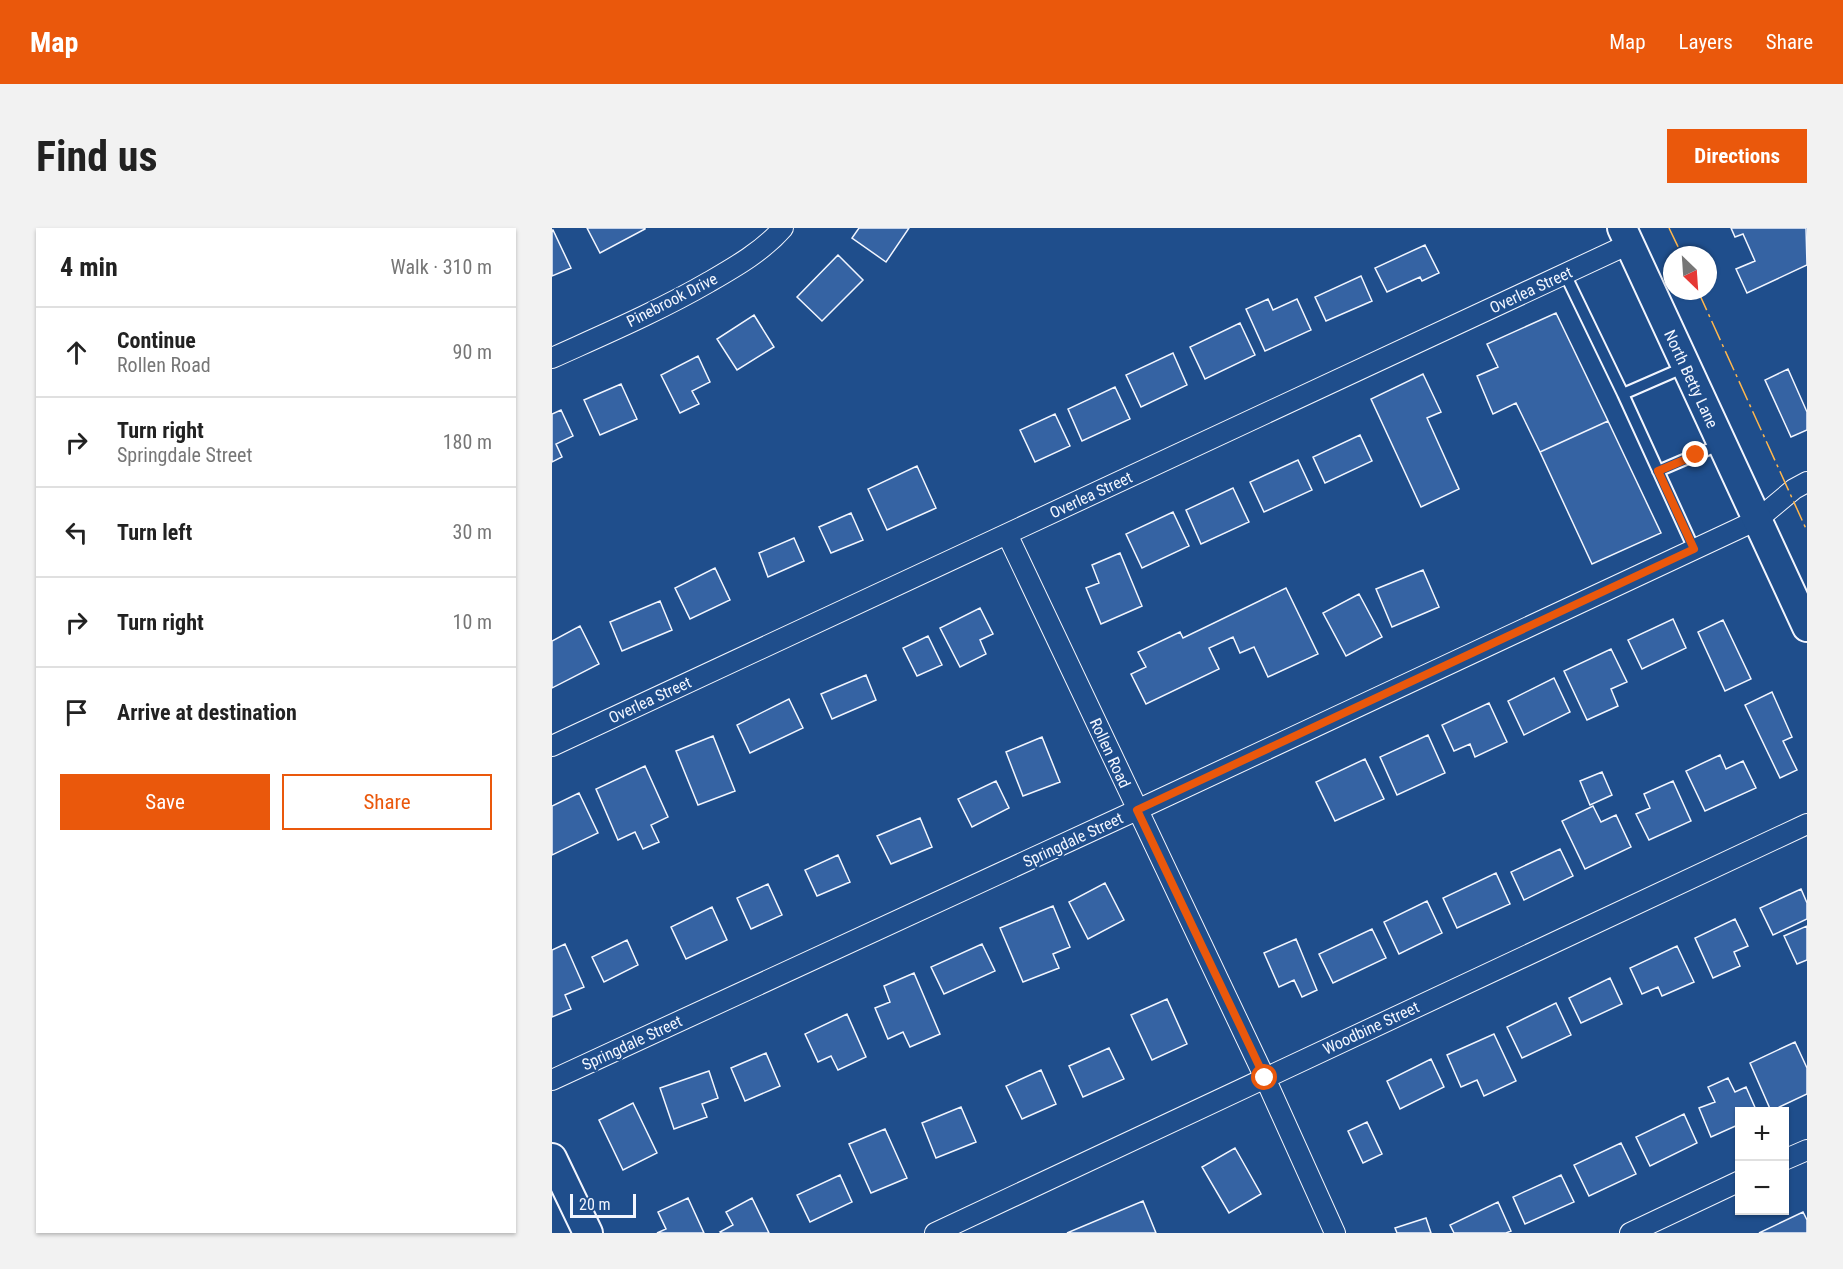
<!DOCTYPE html>
<html lang="en">
<head>
<meta charset="utf-8">
<style>
	:root { --surface:#fff; --page:#f2f2f2; --text:#222; --muted:#767676; --line:#e0e0e0; --accent:#ea580c }
	body { margin:0; font-family:"Roboto Condensed",sans-serif; background:var(--page); color:var(--text) }
	.controls { position:absolute; right:18px; bottom:18px; display:grid; overflow:hidden; border-radius:0px; box-shadow:0 2px 4px #0004 }
	.controls button { width:54px; height:54px; display:grid; place-items:center; padding:0; border:0; border-bottom:2px solid var(--line); background:var(--surface); color:var(--text); font:30px sans-serif }
	.compass { position:absolute; left:1111px; top:18px; width:54px; height:54px; border-radius:50%; background:var(--surface); box-shadow:0 2px 4px #0004; rotate:155deg }
	.scale { position:absolute; left:18px; bottom:15px; width:66px; box-sizing:border-box; padding-left:6px; border:3px solid #f2f6ff; border-top:0; font-size:16px; line-height:21px; white-space:nowrap; color:#f2f6ff; -webkit-text-stroke:4px #1f4e8c; paint-order:stroke }
	.stop { position:absolute; width:18px; height:18px; margin:-14px; border:4px solid #ea580c; border-radius:50%; background:#fff }
	.stop.end { background:#ea580c; border-color:#fff; box-shadow:0 2px 6px #0008 }
	.list { margin:0; padding:0; list-style:none }
	h2 { display:flex; justify-content:space-between; align-items:center; height:78px; margin:0; padding:0 24px; font-size:26px }
	h2 small { font-size:20px; font-weight:400; color:var(--muted) }
	.list li { display:grid; grid-template-columns:39px 1fr auto; gap:18px; align-items:center; box-sizing:border-box; height:90px; padding:0 24px; border-top:2px solid var(--line) }
	.list b { display:block; font-size:22px; white-space:nowrap }
	.list p { margin:0; font-size:20px; white-space:nowrap; color:var(--muted) }
	.list em { font-size:20px; font-style:normal; color:var(--muted) }
	.actions { display:flex; gap:12px; padding:18px 24px }
	.actions a { flex:1; padding:14px 0; border:2px solid var(--accent); border-radius:0px; text-align:center; font-size:21px; color:var(--accent) }
	.actions .main { background:var(--accent); color:#fff }
	.icon { flex:none; width:33px; height:33px; fill:none; stroke:currentColor; stroke-width:2; stroke-linecap:round; stroke-linejoin:round }
	.map { position:relative; flex:none; width:1255px; height:1005px; overflow:hidden; border-radius:0px }
	header { display:flex; align-items:center; gap:36px; box-sizing:border-box; height:84px; padding:0 30px; background:var(--accent); color:#fff }
	header strong { font-size:28px }
	nav { display:flex; gap:33px; margin-inline-start:auto; font-size:21px }
	.intro { display:flex; align-items:center; justify-content:space-between; box-sizing:border-box; height:144px; padding:0 36px }
	h1 { margin:0; font-size:42px }
	.button { padding:15px 27px; border-radius:0px; background:var(--accent); color:#fff; font-size:21px; font-weight:700 }
	main { display:flex; gap:36px; padding:0 36px }
	aside { flex:1; background:var(--surface); border-radius:0px; box-shadow:0 2px 4px #0004 }
	.map>svg:first-child { display:block }
	.building { fill:#3563a3; stroke:#f2f6ff; stroke-width:1.5 }
	.lines { fill:none; stroke-linecap:round; stroke-linejoin:round }
	.lane-casing { stroke:#f2f6ff; stroke-width:14 }
	.street-casing { stroke:#f2f6ff; stroke-width:22 }
	.secondary-casing { stroke:#f2f6ff; stroke-width:32 }
	.lane { stroke:#1f4e8c; stroke-width:10 }
	.street { stroke:#1f4e8c; stroke-width:20 }
	.secondary { stroke:#1f4e8c; stroke-width:28 }
	.power { stroke:#ffb74d; stroke-width:1.5; stroke-dasharray:21 4.5 3 4.5; stroke-linecap:butt }
	.route { stroke:#ea580c; stroke-width:8 }
	.labels { text-anchor:middle; dominant-baseline:central; stroke-width:4.5; stroke-linejoin:round; paint-order:stroke }
	.street-label { font-size:16px; fill:#f2f6ff; stroke:#1f4e8c }
</style>
</head>
<body>
<header>
<strong>Map</strong>
<nav><a>Map</a><a>Layers</a><a>Share</a></nav>
</header>
<div class="intro"><h1>Find us</h1><a class="button">Directions</a></div>
<main>
<aside>
<h2>4 min<small>Walk · 310 m</small></h2>
<ul class="list">
<li><svg class="icon" aria-label="ahead" viewBox="0 0 24 24"><path d="M12 20V5M6 11l6-6 6 6"/></svg><div><b>Continue</b><p>Rollen Road</p></div><em>90 m</em></li>
<li><svg class="icon" aria-label="right" viewBox="0 0 24 24"><path d="M7 20v-9h11M14 6l5 5-5 5"/></svg><div><b>Turn right</b><p>Springdale Street</p></div><em>180 m</em></li>
<li><svg class="icon" aria-label="left" viewBox="0 0 24 24"><path d="M17 20v-9H6M10 6l-5 5 5 5"/></svg><div><b>Turn left</b></div><em>30 m</em></li>
<li><svg class="icon" aria-label="right" viewBox="0 0 24 24"><path d="M7 20v-9h11M14 6l5 5-5 5"/></svg><div><b>Turn right</b></div><em>10 m</em></li>
<li><svg class="icon" aria-label="arrive" viewBox="0 0 24 24"><path d="M6 21V4h12l-3 4 3 4H6"/></svg><div><b>Arrive at destination</b></div></li>
</ul>
<div class="actions"><a class="main">Save</a><a>Share</a></div>
</aside>
<div class="map">
<svg width="1255" height="1005" viewBox="0 0 1255 1005">
	<rect width="100%" height="100%" fill="#1f4e8c"/>
	<path class="building" d="M35,0H93V1L48,25Z
		M307,0H357L334,34L300,10Z
		M1179,0H1254L1255,37L1195,65L1184,41L1203,33L1191,6L1183,9Z
		M0,2H1L19,40L0,48Z
		M873,17L887,45L870,53L868,49L835,64L823,40Z
		M286,27L311,52L270,93L245,69Z
		M809,48L820,73L774,93L763,69Z
		M716,71L721,82L745,71L759,102L713,123L694,81Z
		M1004,85L1056,193L988,224L964,175L941,186L925,148L946,139L935,116Z
		M202,87L222,119L185,142L165,111Z
		M688,95L703,127L653,151L638,119Z
		M621,125L635,157L589,179L574,147Z
		M146,128L158,154L140,163L147,176L128,185L109,147Z
		M1236,141L1255,184V202L1239,209L1213,152Z
		M871,146L889,184L875,190L907,261L869,279L819,171Z
		M69,156L85,191L48,207L32,172Z
		M563,159L578,191L530,213L516,181Z
		M9,182L21,208L4,216L10,229L0,234V186Z
		M503,186L518,218L483,234L468,202Z
		M1056,193L1109,305L1040,336L988,224Z
		M808,207L820,233L773,255L761,229Z
		M746,232L760,262L712,284L698,254Z
		M365,238L384,280L335,302L316,261Z
		M681,260L697,294L649,316L634,282Z
		M621,284L637,318L590,340L574,306Z
		M299,285L311,312L279,325L267,299Z
		M242,310L252,333L216,349L207,325Z
		M568,325L590,378L549,396L534,360L547,355L540,337Z
		M163,340L178,372L138,391L123,360Z
		M871,342L887,379L840,399L824,361Z
		M734,360L766,426L716,449L702,419L688,425L681,409L657,420L667,441L594,476L579,446L594,439L586,424L628,404L631,410Z
		M807,366L830,409L794,428L771,385Z
		M108,373L120,402L70,423L58,394Z
		M428,380L441,406L428,412L434,426L408,439L388,400Z
		M1121,391L1134,420L1090,441L1076,412Z
		M1171,392L1199,451L1173,463L1146,404Z
		M28,398L47,436L0,460V413Z
		M376,408L390,437L365,448L351,420Z
		M1059,421L1075,454L1059,461L1066,478L1035,492L1012,443Z
		M314,447L324,472L280,491L269,466Z
		M1002,450L1018,484L972,507L956,473Z
		M1220,464L1240,509L1231,513L1245,542L1228,550L1193,477Z
		M237,471L251,500L198,525L185,497Z
		M937,475L955,514L923,529L918,516L902,523L890,497Z
		M876,507L893,545L845,567L828,529Z
		M161,508L183,563L146,577L124,523Z
		M490,509L508,554L471,568L454,524Z
		M1168,527L1174,541L1191,533L1204,560L1153,583L1134,543Z
		M813,531L832,571L783,593L764,554Z
		M93,538L116,589L99,597L107,614L91,621L83,604L66,612L44,561Z
		M1050,544L1060,567L1038,577L1028,553Z
		M444,553L457,580L420,599L406,571Z
		M1121,553L1139,593L1097,612L1084,586L1098,580L1092,566Z
		M27,565L46,605L0,627V578Z
		M1041,578L1049,594L1064,587L1079,619L1033,641L1010,593Z
		M368,590L380,619L339,636L325,608Z
		M1008,621L1021,648L972,672L959,644Z
		M286,627L298,654L265,668L253,642Z
		M944,645L958,676L905,700L891,670Z
		M553,655L572,692L536,711L517,674Z
		M216,656L230,687L199,701L185,670Z
		M1249,661L1255,675V691L1221,707L1208,680Z
		M875,673L890,705L847,726L832,694Z
		M501,678L518,719L501,726L507,740L471,754L448,700Z
		M160,679L175,712L134,731L119,699Z
		M1183,691L1196,718L1182,724L1188,738L1161,750L1143,710Z
		M1255,698V732L1245,736L1232,708Z
		M820,701L834,730L781,755L767,726Z
		M744,711L765,762L750,769L742,752L727,759L712,725Z
		M75,712L86,737L52,754L40,729Z
		M13,716L32,759L13,767L19,781L0,789V722Z
		M430,716L443,743L392,766L379,739Z
		M1125,718L1142,754L1110,768L1106,759L1090,766L1078,740Z
		M362,745L388,806L358,819L351,804L336,811L323,780L338,774L332,758Z
		M1058,750L1070,776L1029,795L1017,770Z
		M615,771L635,816L600,832L579,787Z
		M1004,775L1019,807L970,830L955,799Z
		M295,786L314,829L286,842L279,828L266,834L253,806Z
		M942,806L964,853L932,868L925,852L909,859L895,827Z
		M1243,814L1255,840V866L1219,883L1198,835Z
		M557,820L572,851L531,869L517,838Z
		M214,825L228,858L193,873L179,840Z
		M879,831L892,859L848,881L835,853Z
		M489,842L504,876L470,891L454,858Z
		M157,843L166,870L150,876L155,889L122,901L108,860Z
		M1176,850L1183,864L1194,859L1205,884H1188V896L1159,909L1147,880L1163,874L1156,859Z
		M81,875L105,925L71,942L47,892Z
		M409,879L424,914L384,930L370,895Z
		M1132,886L1145,915L1098,938L1084,909Z
		M815,894L830,926L811,935L796,903Z
		M333,901L355,950L319,965L297,916Z
		M1069,915L1084,946L1037,968L1022,937Z
		M683,920L709,966L677,985L650,939Z
		M288,947L300,974L258,994L245,967Z
		M1009,947L1022,974L973,996L961,969Z
		M136,970L152,1005H105L114,1001L106,984Z
		M200,970L217,1005H169L168,1004L181,997L174,984Z
		M591,973L604,1005H515Z
		M946,974L959,1003L954,1005H902L898,997Z
		M1251,984L1255,992V1005H1207Z
		M874,990L879,1005H845L843,1000Z"/>
	<g class="lines">
		<g class="lane-casing">
			<path id="lane" d="M1013,46L1071,166L1133,139
				M1071,166L1142,321
				M1106,243L1169,216"/>
		</g>
		<g class="street-casing">
			<path id="street" d="M0,130C53,106 107,83 157,54C183,39 211,23 231,0
				M455,306L713,850L783,1005
				M0,518L1077,16
				M0,852L585,582L1205,292L1242,261L1255,254
				M1232,932L1255,922
				M383,1005L1255,596
				M1078,1005L1188,953"/>
		</g>
		<g class="secondary-casing">
			<path id="secondary" d="M1070,0L1255,399
				M0,930L36,1005"/>
		</g>
		<use href="#lane" class="lane"/>
		<use href="#street" class="street"/>
		<use href="#secondary" class="secondary"/>
		<path class="power" d="M1117,0L1130,27
			M1146,63L1255,303"/>
	</g>
	<g class="lines">
		<path class="route" d="M713,850L585,582L1142,321L1106,243L1144,227"/>
	</g>
	<g class="labels">
		<g class="street-label">
			<text transform="translate(979 62) rotate(-25)">Overlea Street</text>
			<text transform="translate(120 72) rotate(-27)">Pinebrook Drive</text>
			<text transform="translate(1139 151) rotate(65)">North Betty Lane</text>
			<text transform="translate(539 267) rotate(-25)">Overlea Street</text>
			<text transform="translate(98 472) rotate(-25)">Overlea Street</text>
			<text transform="translate(558 525) rotate(65)">Rollen Road</text>
			<text transform="translate(521 612) rotate(-25)">Springdale Street</text>
			<text transform="translate(819 800) rotate(-25)">Woodbine Street</text>
			<text transform="translate(80 815) rotate(-25)">Springdale Street</text>
		</g>
	</g>
</svg>
<div class="controls">
<button>+</button>
<button>−</button>
</div>
<svg class="compass" viewBox="-18 -18 36 36"><path d="M0-13l5 13h-10z" fill="#e53935"/><path d="M0 13l5-13h-10z" fill="#767676"/></svg>
<div class="scale">20 m</div>
<div class="stop" style="left:713px;top:850px"></div>
<div class="stop end" style="left:1144px;top:227px"></div>
</div>
</main>
</body>
</html>
